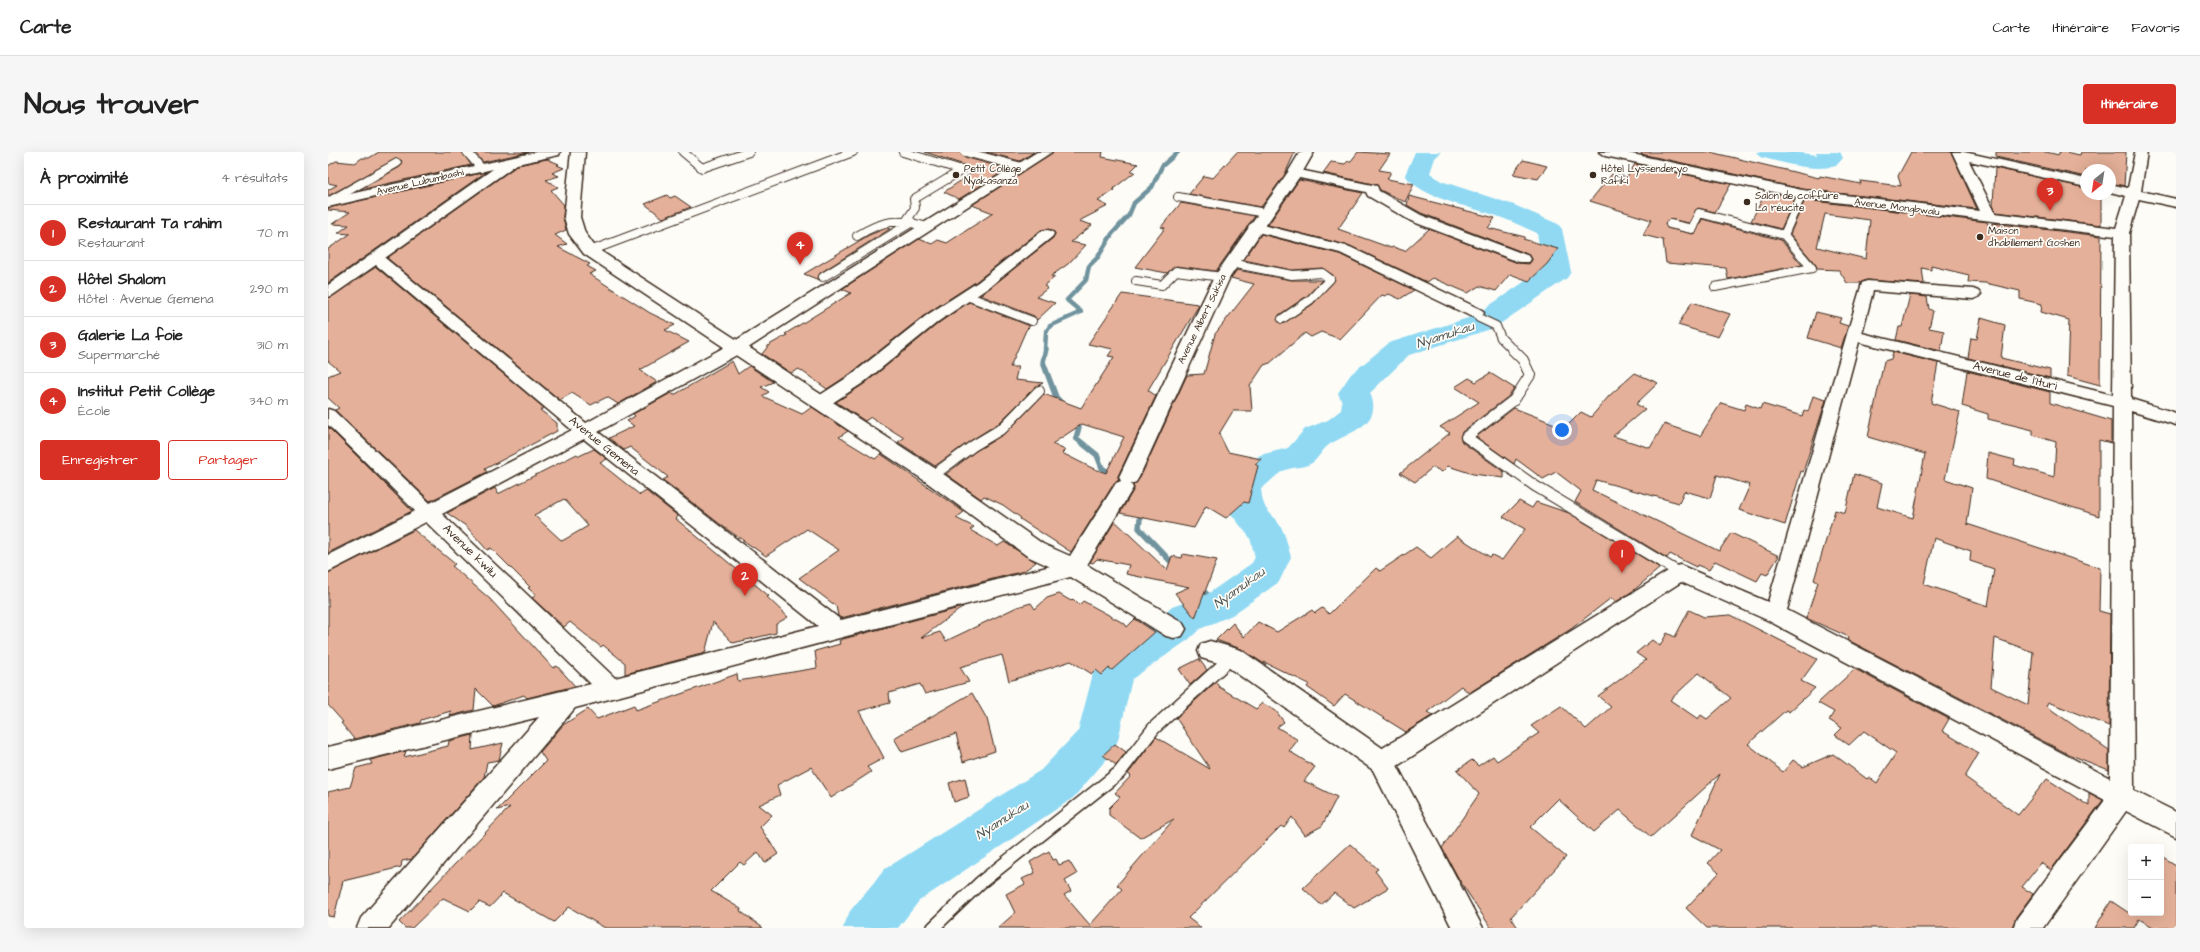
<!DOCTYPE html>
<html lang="fr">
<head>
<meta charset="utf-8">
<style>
	:root { --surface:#fff; --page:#f6f6f6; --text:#222; --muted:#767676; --line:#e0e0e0; --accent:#d93025 }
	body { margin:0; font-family:"Architects Daughter",sans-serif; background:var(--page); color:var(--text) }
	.controls { position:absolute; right:12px; bottom:12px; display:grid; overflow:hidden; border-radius:4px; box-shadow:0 4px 16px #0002 }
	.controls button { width:36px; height:36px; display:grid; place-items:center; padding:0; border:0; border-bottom:1px solid var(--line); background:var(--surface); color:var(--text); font:20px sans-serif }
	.compass { position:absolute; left:1752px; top:12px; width:36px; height:36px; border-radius:50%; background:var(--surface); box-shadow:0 4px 16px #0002; rotate:210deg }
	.you { position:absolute; left:1234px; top:278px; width:14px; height:14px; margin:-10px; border:3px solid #fff; border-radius:50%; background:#1a73e8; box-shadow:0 0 0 6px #1a73e833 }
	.badge { display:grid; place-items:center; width:26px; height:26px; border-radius:50%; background:var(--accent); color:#fff; font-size:13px; font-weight:700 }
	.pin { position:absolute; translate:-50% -33px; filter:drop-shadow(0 1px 2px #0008) }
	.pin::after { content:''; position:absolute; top:21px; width:14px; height:12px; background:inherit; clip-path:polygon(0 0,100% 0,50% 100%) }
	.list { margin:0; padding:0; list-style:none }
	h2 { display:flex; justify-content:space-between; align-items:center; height:52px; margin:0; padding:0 16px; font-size:17px }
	h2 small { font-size:13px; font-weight:400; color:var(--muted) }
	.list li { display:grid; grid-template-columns:26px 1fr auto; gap:12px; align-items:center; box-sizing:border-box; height:56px; padding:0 16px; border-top:1px solid var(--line) }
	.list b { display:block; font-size:15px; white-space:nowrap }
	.list p { margin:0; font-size:13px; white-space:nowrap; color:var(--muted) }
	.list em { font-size:13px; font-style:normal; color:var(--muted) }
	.actions { display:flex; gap:8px; padding:12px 16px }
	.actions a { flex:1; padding:9px 0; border:1px solid var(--accent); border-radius:4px; text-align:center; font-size:14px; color:var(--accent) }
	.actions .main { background:var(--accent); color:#fff }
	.map { position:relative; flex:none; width:1848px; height:776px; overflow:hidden; border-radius:4px }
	header { display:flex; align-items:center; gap:24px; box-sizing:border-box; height:56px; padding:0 20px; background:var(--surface); border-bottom:1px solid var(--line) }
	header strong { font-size:19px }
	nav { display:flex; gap:22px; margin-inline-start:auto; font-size:14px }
	.intro { display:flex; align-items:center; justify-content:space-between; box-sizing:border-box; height:96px; padding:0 24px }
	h1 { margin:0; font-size:28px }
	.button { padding:10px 18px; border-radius:4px; background:var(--accent); color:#fff; font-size:14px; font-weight:700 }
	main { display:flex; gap:24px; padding:0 24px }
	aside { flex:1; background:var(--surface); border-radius:4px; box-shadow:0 4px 16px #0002 }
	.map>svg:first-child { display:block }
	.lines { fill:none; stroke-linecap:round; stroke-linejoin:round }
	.stream-far2 { stroke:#6f939e; stroke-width:4.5 }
	.stream-far1 { stroke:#6f939e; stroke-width:5.5 }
	.stream { stroke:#6f939e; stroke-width:7 }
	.river { fill:#91d9f3; fill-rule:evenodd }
	.building { fill:#e5b099; stroke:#3b2a1e; fill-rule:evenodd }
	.service-far2-casing { stroke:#3b2a1e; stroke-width:10 }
	.service-far1-casing { stroke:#3b2a1e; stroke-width:12 }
	.service-casing { stroke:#3b2a1e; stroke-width:15 }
	.minor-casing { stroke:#3b2a1e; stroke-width:3 }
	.tertiary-casing { stroke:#3b2a1e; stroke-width:3 }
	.service-far2 { stroke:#fdfcf7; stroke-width:8 }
	.service-far1 { stroke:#fdfcf7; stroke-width:10 }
	.service { stroke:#fdfcf7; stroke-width:12 }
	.minor { fill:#fdfcf7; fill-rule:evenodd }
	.tertiary { fill:#fdfcf7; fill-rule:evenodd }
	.poi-dot { fill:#3b2a1e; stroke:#fdfcf7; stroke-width:1.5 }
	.labels { text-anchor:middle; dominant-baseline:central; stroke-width:3.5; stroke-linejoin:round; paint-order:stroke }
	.far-poi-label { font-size:10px; fill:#3b2a1e; stroke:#fdfcf7; text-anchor:start }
	.far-street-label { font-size:10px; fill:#3b2a1e; stroke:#fdfcf7 }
	.street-label { font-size:12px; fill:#3b2a1e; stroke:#fdfcf7 }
	.water-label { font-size:13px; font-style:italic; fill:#505653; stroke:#fdfcf7 }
</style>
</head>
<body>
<header>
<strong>Carte</strong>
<nav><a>Carte</a><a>Itinéraire</a><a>Favoris</a></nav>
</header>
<div class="intro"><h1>Nous trouver</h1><a class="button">Itinéraire</a></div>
<main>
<aside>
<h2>À proximité<small>4 résultats</small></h2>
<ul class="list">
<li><span class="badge">1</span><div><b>Restaurant Ta rahim</b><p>Restaurant</p></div><em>70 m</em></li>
<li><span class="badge">2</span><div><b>Hôtel Shalom</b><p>Hôtel · Avenue Gemena</p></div><em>290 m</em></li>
<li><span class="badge">3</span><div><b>Galerie La foie</b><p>Supermarché</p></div><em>310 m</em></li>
<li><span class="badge">4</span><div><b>Institut Petit Collège</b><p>École</p></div><em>340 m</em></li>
</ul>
<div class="actions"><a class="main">Enregistrer</a><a>Partager</a></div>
</aside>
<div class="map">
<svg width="1848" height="776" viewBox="0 0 1848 776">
	<rect width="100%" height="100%" fill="#fdfcf7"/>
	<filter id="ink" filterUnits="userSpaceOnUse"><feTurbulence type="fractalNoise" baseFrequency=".025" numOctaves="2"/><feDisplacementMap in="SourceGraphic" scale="8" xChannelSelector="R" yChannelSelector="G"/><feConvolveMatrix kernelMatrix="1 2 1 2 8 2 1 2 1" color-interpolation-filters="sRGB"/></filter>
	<g filter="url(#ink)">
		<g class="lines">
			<path class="stream-far2" d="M717,198L718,180L722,174L753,160L739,148L758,128L761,114L770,105L784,82L801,63L806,51L824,35L834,14L850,0"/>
			<path class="stream-far1" d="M718,197L715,210L728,245L735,253
				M746,269L751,275L748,286L769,303L774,316L798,331
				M813,358L811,376L847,414
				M872,436L889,451"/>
			<path class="stream" d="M888,450L891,453"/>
			<path class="river" d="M1087,0H1113L1107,6L1102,21L1113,29L1186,53L1230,72L1234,77L1243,120L1239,126L1166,176L1081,203L1042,241C1056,272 1022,280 1002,292C994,297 990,308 982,312C974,316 963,315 955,319C948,323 940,332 933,337C936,363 941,356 953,375C958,384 960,395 963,405L951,430L904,463L872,477L860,488L804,527L790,588L784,601L745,646L591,749L570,776H515L522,759L557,717L713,618L750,579L766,518L772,506L832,466L844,455L878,443L924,411L927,405L922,386L900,358L899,333L904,325L932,303L960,296L977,277L1000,268L1013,258L1014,250L1010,241L1023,222L1061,191L1146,164L1215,117L1209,81C1195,75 1181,68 1166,63C1140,54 1093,46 1077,23Z
				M1428,0H1467L1489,3L1488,0H1512L1515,6L1508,14C1482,20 1457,11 1432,5Z"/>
		</g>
		<path class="building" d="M51,0H134L143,13L31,38L72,15L74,9L69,6L0,44V38L9,33L0,31V14L8,9L27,11L34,6H41Z
			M146,0H201L155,10Z
			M597,0H632L636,5L680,17L631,47L616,40L647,19L639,17L636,13Z
			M658,0H706L692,9Z
			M725,0H775L774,5L810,12L803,19L807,20L785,37L787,38L770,49L780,54L751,69L764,73L743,90L758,93L740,112L723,124L727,125L716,134L720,136L708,145L727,151L709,168L706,164L652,143L725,86L727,81L724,78L719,77L713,78L649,129L598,162L522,222L499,237L471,217L463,221L434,202L441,193L459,183L457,182L523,141L514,137L591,87L604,92L610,88L619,91L665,61L644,53Z
			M909,0H967L956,24L933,55L861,42L876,24L885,26Z
			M1030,0L1062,2L1051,18L1063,20L1059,27L1086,32L1077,50L1052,38L1049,33L995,21L1003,10L1017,12L1020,9H1023Z
			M1314,0H1382L1491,26L1492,24L1533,32L1532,29L1573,34L1570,24L1583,0H1623L1649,57L1474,37L1313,2Z
			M1668,0H1718L1731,3V0H1737L1752,3L1753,0H1798L1796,34L1782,31V18H1758V25L1668,5Z
			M219,7L231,12L229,13L236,16L224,21L231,24L218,28L230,35L223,38L236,53L235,65L238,78L227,83L239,92L230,95L262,112L259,114L268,119L261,122L322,161L347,173L337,178L361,190L312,218L329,230L290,252L279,245L263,253L244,241L232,248L59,106L190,13Z
			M1195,8L1219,14L1210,27L1185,22Z
			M1307,12L1403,32L1387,60L1370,56L1361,71L1341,67L1337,71L1339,76L1365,82L1369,79L1374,67L1453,88L1474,113L1400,127L1398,116L1338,111L1335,88L1315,83L1323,68L1262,49L1284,22L1299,25Z
			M1667,16L1758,36V42H1773V73L1668,60L1665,53Z
			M158,20L0,131V97L22,82L10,81L21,73L4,72L22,60L0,58V56Z
			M971,28L1035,41L1010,77L1063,96L1065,95L1077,99L1101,77L1190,111L1201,112L1204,108L1202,103L1093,61L1079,53L1081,44L1167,66L1160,76L1197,85L1195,87L1230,97L1219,112L1201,129L1182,122L1168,139L1151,134L1140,141L1105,126L1099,130L1022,94L940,73Z
			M1438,40L1467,46L1453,77L1423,69Z
			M339,43L342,46L347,44L363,55L335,66L317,52Z
			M1477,48L1659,70L1663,79L1664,71L1773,84L1772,233L1739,224L1741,168L1713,160L1714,152L1692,147V139L1657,131L1640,130L1641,123L1603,114V118L1594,116L1596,132L1539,128L1532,131H1519L1511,118L1489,117L1488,113L1462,82ZM1497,62L1542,68L1538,107L1489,95Z
			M853,51L927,64L888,119L848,114L839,121L807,115L837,76L833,75Z
			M559,76L562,77L492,121L490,125L491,128L476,122L541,83Z
			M933,82L1011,102L1086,138L1072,147L1061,142L1057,144L1054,143L1012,187L993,180L983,185L977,181L942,211L936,213L922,234L924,259H905L891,282L900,300L933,307L927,312L930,314L920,351L916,350L898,366L878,354L866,376L792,361L806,337L805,333L812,326L859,223L876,222L887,182L926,132L903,126L909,118L963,128H994L979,144L951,163L949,168L954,172L985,152L1007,128L1005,123L994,116L964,118L916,108Z
			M48,115L216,256L212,258L229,271V279L157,317L159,320L102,349L7,258L11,256L0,246V224L12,219L0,209V146Z
			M794,142L870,152L871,153L820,238L828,244L790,324L791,328L787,330L743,400L692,367L693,366L675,353L656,344L653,347L618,322L648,299L679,280L716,242L753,256L786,205L780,204L785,197L760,192ZM754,272L796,285L778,321L764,316L734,301L737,298L724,292Z
			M1582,143L1599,145L1601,157L1605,159L1601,176L1616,179L1613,199L1568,188L1571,175H1574Z
			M641,150L702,174L698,178L682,215H690L687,228L715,231L707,235L671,271L642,289L607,314L570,290L576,286L543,265L537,269L508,250L536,232L612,170Z
			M1364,150L1402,162L1390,185L1350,173Z
			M1488,160L1513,166L1511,171L1520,174L1513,196L1480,186Z
			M1653,166L1677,173L1673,206L1722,218V226L1640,206L1643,186L1649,187Z
			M1565,200L1610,211L1603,251L1632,260L1617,327L1644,336L1639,372L1772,416L1771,459L1782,462L1781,574L1720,550L1718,554L1781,598V618L1740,602L1520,488L1521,485L1478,466L1490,430L1486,428L1507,358L1517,361L1526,322L1554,331L1549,355L1585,366L1597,302L1540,285L1556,209L1563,207ZM1606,386L1643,399L1642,409L1666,417L1660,454L1596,432ZM1667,486L1705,500L1700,553L1663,535Z
			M404,209L410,222L421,214L445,230L433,235L441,240L434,244L474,262L484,255L520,279L511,285L547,307L553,302L636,360L628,366L646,375L642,378L670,394L676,390L708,410L696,419L513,466L510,464L508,454L471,426L511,398L479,377L438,404L397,376L335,328L340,325L302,295L296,298L281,286L306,274L299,269L307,264L305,262L343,241L346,243Z
			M1639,219L1722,240V251L1783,269V291L1771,288V364L1658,327L1660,301L1687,308L1686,313L1726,325L1728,290L1705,283V278L1660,267V262L1634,254Z
			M1162,221L1186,236L1181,244L1134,280L1132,285L1134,290L1176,320V326L1145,322L1120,314L1114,320L1105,315L1087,330L1072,321L1122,281L1112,275L1151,250L1127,235L1141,226L1148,230Z
			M1307,221L1330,231L1308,252L1317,257L1285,284L1322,296L1336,272L1372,284L1393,251L1416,258L1418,252L1432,257L1434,252L1474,264L1476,258L1480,260L1485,244L1498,248L1475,320L1473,319L1457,373L1411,358L1422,333L1389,323L1382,346L1356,339L1351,351L1268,328L1264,338L1391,399L1403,381L1451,404L1439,423L1434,421L1429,429L1387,409L1381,418L1369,413L1368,415L1342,402L1339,406L1247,350L1253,339L1228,320L1215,327L1188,307L1186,312L1148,285L1186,256L1237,276L1253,260L1263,265L1281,244Z
			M0,275L84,359L0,401Z
			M266,297L279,307L272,311L312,343L318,339L350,364L348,367L441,444L439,445L460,465L448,472V481L405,491L385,470L377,501L297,522V511L275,493L273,495L242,470L236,475L204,446L208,443L200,436L202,435L163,396L159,398L138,374L119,361L167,336L170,342L249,302L251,304ZM236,347L260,374L234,389L206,363Z
			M1191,349L1204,356L1208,350L1241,361L1332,416L1306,438L1288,450L1283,446L1243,477L1141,541L1133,534L1099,560L1105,563L1078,580L1017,542L1006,554L979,535L981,532L936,510L938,513L913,497L888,488L905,471L916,485L930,470L949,480L984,458L987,461L994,456L1001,462L1048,416L1052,419L1088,395L1103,406L1129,384L1162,405L1164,403L1174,408L1197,377L1175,365Z
			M787,369L839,418L844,404L854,406L855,402L889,408L867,466L847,441L861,435L798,422L801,413L769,407L765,411L762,410Z
			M86,378L127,412L124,414L162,447L225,516L229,514L247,534L199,546L196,543L165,554L148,537L146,558L122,564L123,559L93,568L92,571L26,587L13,571L15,570L0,553V421Z
			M731,442L743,449L745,447L751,453L755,449L797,472L799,475L807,467L827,480L784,518L781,516L774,523L768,518L764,522L743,509L681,529L674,503L632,515L641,530L597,542L592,532L561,541L562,551L531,559L556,606L539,615L543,620L503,646L483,615L449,633L452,643L431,653L444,663L432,675L450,702L437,711L430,700L416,713L412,710L383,739L413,757L412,759L435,776H277L241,755L226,770L175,741L162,755L151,750L142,759L115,746L84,776H77L71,770L182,655L169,658L218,609L212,600L235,573L260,557L269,567L306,553L308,558L409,522L410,529L489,516L487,499L512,492L511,489L515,487L635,455L593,486L612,480L618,489L689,455L703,451L707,457L719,446Z
			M1361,458L1376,465L1402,463L1489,507L1473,529L1487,536L1461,560L1458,558L1420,592L1455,620L1465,608L1475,615L1505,602L1539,627L1541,625L1549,631L1568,601L1536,579L1521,593L1507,583L1514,576L1501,568L1506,560L1490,551L1527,517L1621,567L1614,579L1651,601L1637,625L1690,663L1719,627L1761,654V641L1775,648L1723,718L1713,711L1694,735L1705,742L1688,765L1684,776H1379L1358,756L1391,721L1380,711L1392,698L1364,683L1392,622L1323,685L1292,658L1266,680L1230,647L1202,675L1238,705L1183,765L1190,776H1163L1132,729L1114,696L1151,642L1129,618L1144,608L1150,614L1165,604L1169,609L1211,581L1203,574L1233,554L1258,577L1283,555L1270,544L1318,508L1308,501L1324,488L1332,494L1339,481L1347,485ZM1371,521L1403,546L1379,567L1373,563L1370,567L1342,548Z
			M871,507L879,518L862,533L851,517Z
			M888,530L891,535L928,557L934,551L948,559L956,570L949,575L970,588L961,599L987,615L976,629L1009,645L994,674L977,683L964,665L956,676L953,674L860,766L873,776H670L687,761L678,742L697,732L694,727L707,721L702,710L721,699L725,708L728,707L731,713L741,709L749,722L737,729L743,739L736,743L762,773L794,737L789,733L846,667L812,686L781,663V656L792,645L787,641L803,624L800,622L828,585L882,617L848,566Z
			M644,541L659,567L667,599L635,610L628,582L574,600L566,586Z
			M145,583L144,598L175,591L171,608L159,610L156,625L84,707L74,709L73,715L15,729L6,765L0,764V640L22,635L28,616L44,612L42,608L78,599L76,605L120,594L121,589Z
			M787,592L798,600L788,613L775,603Z
			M637,626L641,645L626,650L621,631Z
			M1022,692L1050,717L1047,719L1060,736L1026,756L1006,741L993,753L975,736Z
			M1833,704L1848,713V776H1827L1811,767L1806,776H1767L1783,749L1801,761H1833Z"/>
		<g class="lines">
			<g class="service-far2-casing">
				<path id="service-far2" d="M139,0L153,16
					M355,0L374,16L421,0
					M575,0L634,18L586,47L587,56L579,68
					M637,0L694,15
					M850,45L937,61
					M0,50L69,11
					M1342,72L1364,77L1371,61L1456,83
					M529,84C555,68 569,66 599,75
					M262,99L525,0
					M903,111L964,123L994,121L1002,127L982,148L954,167
					M495,125L584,70
					M808,129L834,133L848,119L894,125
					M1387,135L1484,116L1456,83L1474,42
					M639,144L704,169
					M1148,161L1151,166L1168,174L1173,186L1185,198"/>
			</g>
			<g class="service-far1-casing">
				<path id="service-far1" d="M1184,197L1195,208L1202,223L1186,248L1138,285L1207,334L1352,421
					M604,324L645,294L675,276L711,239"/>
			</g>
			<g class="service-casing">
				<path id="service" d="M605,776L652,731L791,621L826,576L904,505"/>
			</g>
			<g class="minor-casing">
				<path id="minor" d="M208,0H232L231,3L189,12L57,106L258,271L402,192L709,0H724L414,200L270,280L513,468L746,408L753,411L756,416L753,421L746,424L247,556L61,776H29L33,766L211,565L0,617V595L263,532L98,370L0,420V403L87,359L0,273V257L6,259L102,351L244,278L48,113L5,143L0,145V133L165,17L0,55V47ZM256,287L490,474L287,526L114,362Z
					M1271,0H1295L1474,38L1652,59L1624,0H1636L1758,27V35L1641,9L1667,61L1788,76L1798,44L1782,40V32L1800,36L1807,0H1819L1813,39L1848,47V55L1811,47L1801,81L1803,247L1848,261V273L1803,259L1806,639L1848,660V685L1798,659L1715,776H1685L1689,766L1777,648L1439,468L1353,430L1063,618L1054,621L1045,618L1042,610L1045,602L1345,416L1352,413L1359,416L1440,450L1534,131L1539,129L1645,137L1650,139L1653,142L1650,145L1645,147L1545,139L1534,181L1785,243L1787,84L1474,46L1277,4ZM1531,190L1785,254L1782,626L1459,458Z
					M967,17L1049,34L1051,39L1093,63L1201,104L1203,107L1201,110H1191L1083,69L1040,44L1038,40L962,24L960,21Z
					M927,71L1022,95L1154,158L1156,161L1154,164H1142L1012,101L922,78L920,75L922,72Z
					M719,78L724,79L726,82L724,85L660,136L611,169L535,231L498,255L492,257L486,255L483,251L486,247L523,223L599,163L650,130L714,79Z"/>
			</g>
			<g class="tertiary-casing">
				<path id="tertiary" d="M243,0H257L252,65L257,81L268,96L611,319L715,392L742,404L788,331L793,329L791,325L886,125L960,20L972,0H986L974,21L902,125L811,325L808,330L803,332L805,336L759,413L854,470L858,477L854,484L846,486L838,484L738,422L699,404L597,329L256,102L241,82L236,65Z
					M882,489L913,498L1063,602L1155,776H1124L1045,618L897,513L873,506L870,499L873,492Z"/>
			</g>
			<use href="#service-far2" class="service-far2"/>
			<use href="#service-far1" class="service-far1"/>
			<use href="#service" class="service"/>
			<use href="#minor" class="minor"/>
			<use href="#tertiary" class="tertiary"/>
		</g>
	</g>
	<g class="poi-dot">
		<circle cx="628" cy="23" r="4"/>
		<circle cx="1265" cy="23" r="4"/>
		<circle cx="1419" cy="50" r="4"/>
		<circle cx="1652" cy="85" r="4"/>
	</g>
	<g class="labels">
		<g class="far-poi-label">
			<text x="636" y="17">Petit Collège<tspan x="636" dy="12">Nyakasanza</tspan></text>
			<text x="1273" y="17">Hôtel Lyssenderyo<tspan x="1273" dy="12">Rafiki</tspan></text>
			<text x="1427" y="44">Salon de coiffure<tspan x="1427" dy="12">La réucite</tspan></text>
			<text x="1660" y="79">Maison<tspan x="1660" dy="12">d'habillement Goshen</tspan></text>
		</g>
		<g class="far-street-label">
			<text transform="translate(92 30) rotate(-13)">Avenue Lubumbashi</text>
			<text transform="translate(1569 55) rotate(7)">Avenue Mongbwalu</text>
			<text transform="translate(874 167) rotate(-64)">Avenue Albert Sukisa</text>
		</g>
		<g class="street-label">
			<text transform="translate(1687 224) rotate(14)">Avenue de l'Ituri</text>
			<text transform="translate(276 294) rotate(39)">Avenue Gemena</text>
			<text transform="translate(142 399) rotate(44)">Avenue kwilu</text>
		</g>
		<g class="water-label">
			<text transform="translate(1117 183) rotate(-18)">Nyamukau</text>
			<text transform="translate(911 436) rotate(-36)">Nyamukau</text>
			<text transform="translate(674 668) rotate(-33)">Nyamukau</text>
		</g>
	</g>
</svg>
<div class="controls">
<button>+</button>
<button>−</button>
</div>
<svg class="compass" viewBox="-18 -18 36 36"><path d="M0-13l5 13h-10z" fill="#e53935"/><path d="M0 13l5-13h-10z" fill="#767676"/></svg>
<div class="you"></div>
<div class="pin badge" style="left:1294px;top:421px">1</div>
<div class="pin badge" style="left:417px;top:444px">2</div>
<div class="pin badge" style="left:1722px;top:59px">3</div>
<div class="pin badge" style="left:472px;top:113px">4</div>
</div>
</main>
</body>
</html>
